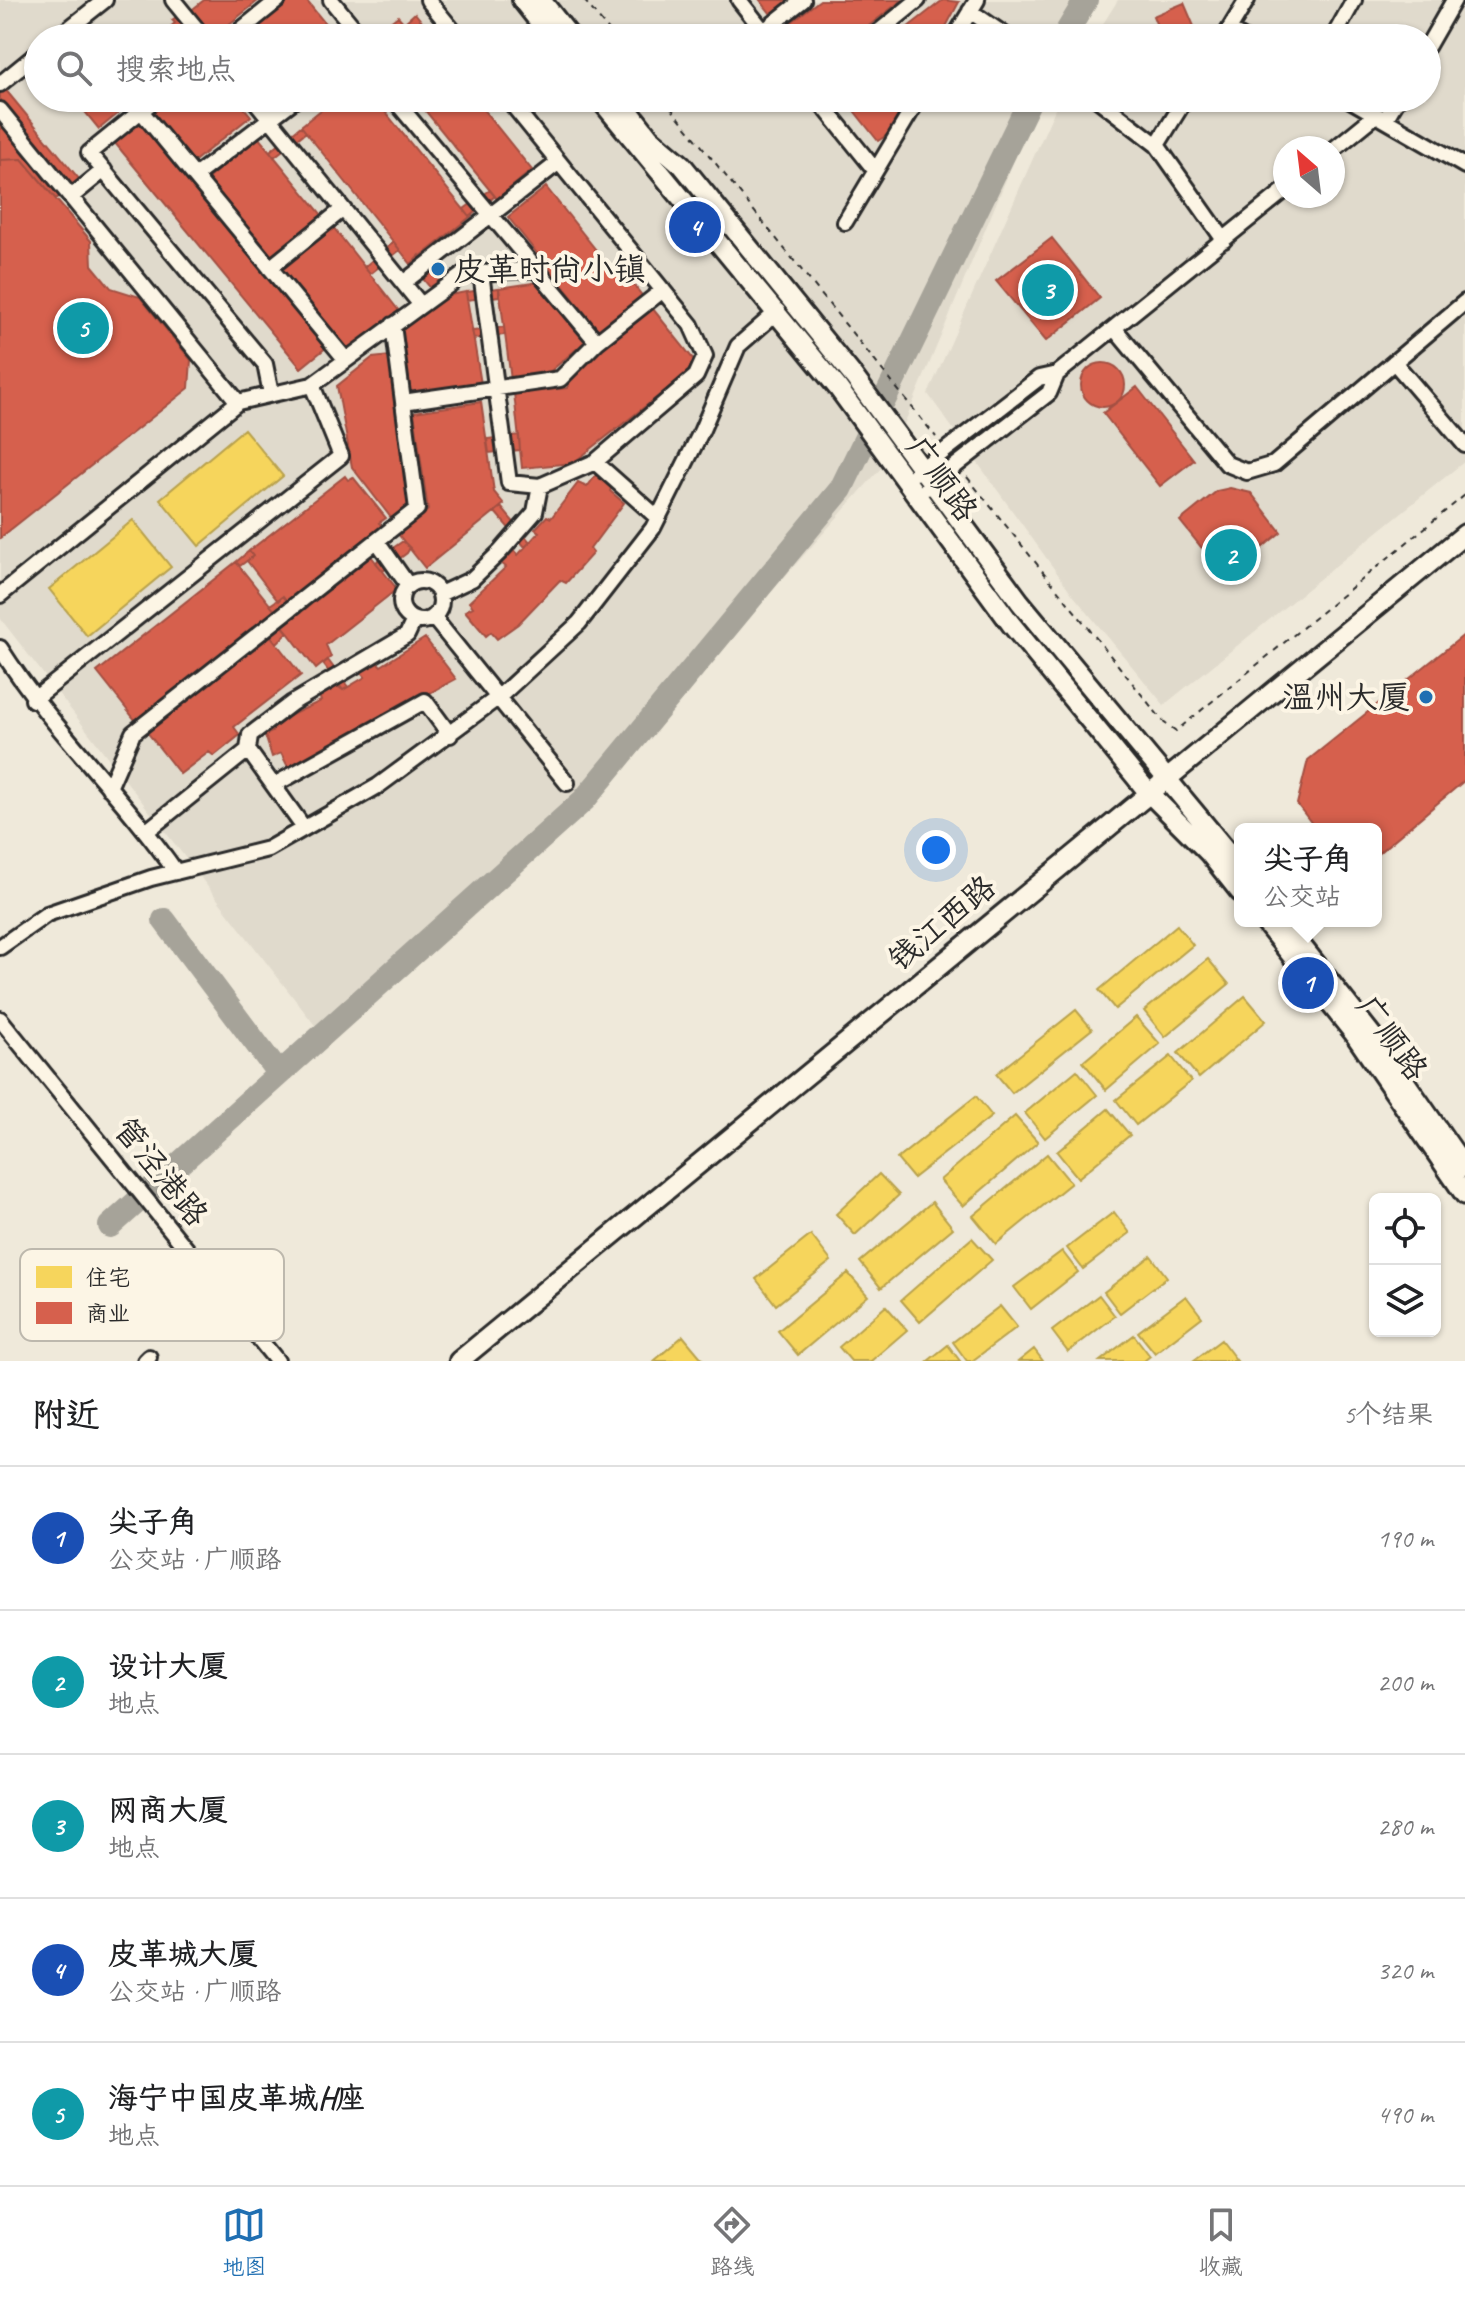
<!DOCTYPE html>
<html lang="zh">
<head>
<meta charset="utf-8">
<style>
	:root { --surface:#fff; --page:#f6f6f6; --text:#202124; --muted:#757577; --line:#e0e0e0; --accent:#1f6fb2 }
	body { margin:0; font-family:Caveat,"LXGW WenKai TC",sans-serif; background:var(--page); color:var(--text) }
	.controls { position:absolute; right:24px; bottom:24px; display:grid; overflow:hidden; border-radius:12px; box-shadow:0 2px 6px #0004 }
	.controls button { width:72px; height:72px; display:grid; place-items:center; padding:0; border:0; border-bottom:2px solid var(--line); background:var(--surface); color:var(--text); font:40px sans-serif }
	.compass { position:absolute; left:1273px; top:136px; width:72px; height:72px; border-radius:50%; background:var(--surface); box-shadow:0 2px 6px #0004; rotate:332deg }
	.you { position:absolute; left:936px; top:850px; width:28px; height:28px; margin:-20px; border:6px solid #fff; border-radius:50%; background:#1a73e8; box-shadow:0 0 0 12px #1a73e833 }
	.badge { display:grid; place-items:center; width:52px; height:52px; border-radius:50%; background:var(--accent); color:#fff; font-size:26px; font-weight:700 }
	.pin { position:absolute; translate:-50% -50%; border:4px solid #fff; box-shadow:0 2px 8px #0006 }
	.popup { position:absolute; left:1234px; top:823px; width:148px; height:104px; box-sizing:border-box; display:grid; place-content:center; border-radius:12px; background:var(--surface); filter:drop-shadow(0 2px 6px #0005); font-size:26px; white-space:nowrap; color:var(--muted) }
	.popup b { font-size:30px; color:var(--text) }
	.popup::after { content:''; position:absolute; left:50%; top:100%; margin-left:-16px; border:16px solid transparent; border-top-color:var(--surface) }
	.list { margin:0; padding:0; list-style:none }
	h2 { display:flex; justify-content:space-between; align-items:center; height:104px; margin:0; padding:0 32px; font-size:34px }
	h2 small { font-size:26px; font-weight:400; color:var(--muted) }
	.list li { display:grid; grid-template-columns:52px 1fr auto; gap:24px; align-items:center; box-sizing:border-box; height:144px; padding:0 32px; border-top:2px solid var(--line) }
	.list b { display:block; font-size:30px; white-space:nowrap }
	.list p { margin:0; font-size:26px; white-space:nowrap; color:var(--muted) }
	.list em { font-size:26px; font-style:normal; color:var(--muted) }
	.icon { flex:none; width:44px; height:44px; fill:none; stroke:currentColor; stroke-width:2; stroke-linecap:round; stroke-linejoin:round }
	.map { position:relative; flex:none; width:1465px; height:1361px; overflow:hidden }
	.search { position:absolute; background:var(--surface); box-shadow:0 2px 6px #0004; left:24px; right:24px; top:24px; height:88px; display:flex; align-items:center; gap:20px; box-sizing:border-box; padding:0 28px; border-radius:44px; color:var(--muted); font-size:30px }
	.sheet { height:824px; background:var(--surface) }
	nav { display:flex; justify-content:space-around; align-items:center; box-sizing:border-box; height:112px; border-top:2px solid var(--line); background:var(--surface); font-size:22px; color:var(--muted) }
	nav a { display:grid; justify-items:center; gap:4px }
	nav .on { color:var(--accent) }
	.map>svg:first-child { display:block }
	.built { fill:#e0dacc; fill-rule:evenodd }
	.homes { fill:#f6d55c; stroke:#b9a24d; stroke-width:2 }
	.shops { fill:#d6604d; stroke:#a35043; stroke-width:2 }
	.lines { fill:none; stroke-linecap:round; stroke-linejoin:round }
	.river { stroke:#a6a399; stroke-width:24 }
	.minor-casing { stroke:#2b2b2b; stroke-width:20 }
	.major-casing { stroke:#2b2b2b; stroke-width:24 }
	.path { stroke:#2b2b2b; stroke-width:2; stroke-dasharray:6 6; stroke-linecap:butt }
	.minor { stroke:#fcf5e5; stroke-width:14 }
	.major { stroke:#fcf5e5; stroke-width:18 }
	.poi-dot { fill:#1f6fb2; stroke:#fcf5e5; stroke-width:3 }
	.labels { text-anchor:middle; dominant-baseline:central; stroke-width:8; stroke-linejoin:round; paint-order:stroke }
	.poi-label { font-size:32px; fill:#2b2b2b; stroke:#fcf5e5; text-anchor:start }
	.street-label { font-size:32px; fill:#2b2b2b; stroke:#fcf5e5 }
	.key { fill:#fcf5e5; stroke:#bdb8ad; stroke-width:2 }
	.key-label { font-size:22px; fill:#2b2b2b }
</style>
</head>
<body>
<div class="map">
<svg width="1465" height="1361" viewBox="0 0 1465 1361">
	<rect width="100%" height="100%" fill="#efe9da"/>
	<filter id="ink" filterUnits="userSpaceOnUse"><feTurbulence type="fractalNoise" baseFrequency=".0125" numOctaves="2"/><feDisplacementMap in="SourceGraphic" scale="16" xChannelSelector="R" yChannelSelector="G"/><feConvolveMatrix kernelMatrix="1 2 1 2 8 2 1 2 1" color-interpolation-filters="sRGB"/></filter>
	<g filter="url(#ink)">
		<path class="built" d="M0,0H1081L1065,38H38V98H1040L890,458L594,792L317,1028L0,618Z
			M1118,0H1465V461L1164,705L1073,595L928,394L1060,98H1427V38H1094ZM1285,148H1333V196H1285Z"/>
		<path class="homes" d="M244,429L283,476L199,546L160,499Z
			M133,520L171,567L87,636L49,589Z
			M1177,925L1193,945L1115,1009L1099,990Z
			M1208,959L1229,984L1165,1037L1144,1011Z
			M1245,996L1266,1021L1199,1078L1178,1053Z
			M1076,1010L1092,1029L1012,1093L996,1074Z
			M1136,1017L1160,1044L1106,1090L1083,1062Z
			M1171,1056L1191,1081L1136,1125L1116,1100Z
			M1077,1070L1097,1095L1045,1138L1025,1113Z
			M976,1096L992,1116L913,1178L897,1159Z
			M1108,1109L1130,1135L1078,1178L1057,1152Z
			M1015,1116L1038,1142L963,1206L940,1180Z
			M1047,1154L1071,1183L996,1244L973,1216Z
			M879,1174L899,1195L855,1235L836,1214Z
			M932,1202L953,1228L881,1288L860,1262Z
			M1114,1212L1130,1233L1083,1269L1067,1248Z
			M811,1235L831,1261L776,1305L756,1279Z
			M972,1238L992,1260L920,1322L901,1300Z
			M1062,1251L1078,1272L1031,1309L1014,1287Z
			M1151,1256L1167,1277L1120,1313L1104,1292Z
			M848,1273L868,1296L798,1355L778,1331Z
			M1099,1295L1115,1316L1068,1352L1052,1331Z
			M1186,1296L1202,1317L1155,1353L1138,1332Z
			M886,1306L907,1330L871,1361H851L839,1347Z
			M1000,1306L1017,1327L972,1361H967L953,1342Z
			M1134,1335L1150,1356L1144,1361H1100Z
			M683,1336L704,1361H654Z
			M1221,1340L1237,1361H1193Z
			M948,1345L960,1361H928Z
			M1034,1349L1043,1361H1019Z"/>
		<path class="shops" d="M204,0H259L212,38H157L175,23L172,20L178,16V21Z
			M289,0H306L337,38H243Z
			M760,0H789L771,14Z
			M820,0H902L853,38H794L785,27Z
			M943,0L959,2L940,38H894Z
			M1184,3L1199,38H1162L1153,16Z
			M415,13L435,38H385L381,29L398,16L404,23Z
			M0,83L80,180L56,199L22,159L0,160Z
			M82,98H137L99,129L77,102Z
			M164,98H236L251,116L192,163L149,110Z
			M336,98H374L470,217L411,264L301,126Z
			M415,98H474L532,170L497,199Z
			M844,98H909L891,132L878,141Z
			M141,121L328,346L301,368L115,143Z
			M301,126L306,132L274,157L270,151Z
			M258,137L322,215L269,258L205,181Z
			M22,159L91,241L92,265L111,288L140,297L191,360L189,388L0,538V160Z
			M546,187L615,274L621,269L644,298L600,332L508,217Z
			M490,190L495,196L470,217L464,209Z
			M333,227L399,311L346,352L280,268Z
			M1052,238L1100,298L1046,341L996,281Z
			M394,242L400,250L370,274L364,267Z
			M420,255L450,295L441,301L411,264Z
			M539,282L587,340L546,375L511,380L499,288Z
			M499,288V296L467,300L466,292Z
			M466,292L481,384L410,396L399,332L450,295Z
			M653,309L698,365L573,463L522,468L514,393L567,388L576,369Z
			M504,327L505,335L474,339L472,331Z
			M390,356L411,504L392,519L352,467L337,386L372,358Z
			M1081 385a22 22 0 1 1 44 0a22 22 0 1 1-44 0Z
			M1137,387L1194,460L1160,486L1103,413Z
			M481,402L494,492L504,504L425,568L398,534L428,510L414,412Z
			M519,435L520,450L489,453L487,439Z
			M599,471L614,483L610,491L624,503L590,549L593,553L566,583L560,580L518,624L497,639L491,632L486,636L465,611L473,607L469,602L506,567L501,563L514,551L518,555L539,532L535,529L547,516L551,518L578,483L587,487Z
			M345,476L348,480L353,477L386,518L379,523L382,526L287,601L283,596L278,601L247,561L253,556L249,551Z
			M1230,488L1251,493L1281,532L1226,578L1180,521L1217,491Z
			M501,507L530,542L525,547L495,512Z
			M403,541L410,548L407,553L383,571L376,563L380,557Z
			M249,551L253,556L240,566L236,562Z
			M371,556L397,589L326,645L331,657L316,669L282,625Z
			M236,562L275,611L136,721L97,672Z
			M283,596L287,601L275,611L270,605Z
			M282,625L288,632L277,643L270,635Z
			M1465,634V780L1376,855V829H1316L1297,804L1308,760Z
			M270,635L301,675L234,727L240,735L214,756L209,752L180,774L147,732Z
			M425,638L456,679L289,769L281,753L272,757L265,735L272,732L268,726L321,701L319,695L337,686L343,690L365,677L361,672L378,663L381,666Z
			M328,660L348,687L343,690L323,664Z"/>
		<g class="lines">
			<path class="river" d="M1063,38L1086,0
				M164,920L279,1074
				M110,1226L584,800L841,489L1031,98"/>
			<g class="minor-casing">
				<path id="minor" d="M173,0L204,38
					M331,0L362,38
					M428,0L459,38
					M739,0L769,38
					M970,11L1009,38
					M1229,30L1243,38
					M764,31L803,0
					M57,38L105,0
					M231,38L278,0
					M871,38L918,0
					M954,38L977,0
					M1224,38L1247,0
					M1333,38L1354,0
					M1427,47L1454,0
					M0,84L38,53
					M157,98L89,153L265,364L271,394
					M253,98L421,305
					M393,98L597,342
					M507,98L691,325L705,356L696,376L595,462
					M817,98L875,170
					M1096,98L1157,145L1224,240
					M1347,98L1465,166
					M0,110L238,402
					M141,111L346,360
					M1385,120L1398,98
					M1157,145L1186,98
					M1333,150L1376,115
					M195,176L297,98
					M71,197L104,170
					M845,222L919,98
					M270,268L343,209
					M481,273L536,269
					M403,283L559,162
					M1114,328L1227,464L1247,472L1274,464L1465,302
					M1394,362L1465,445
					M403,402L560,379L597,342L663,290
					M916,473L1039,378L1057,374L1285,190
					M927,488L1049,393L1057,374
					M377,541L408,585
					M401 601a20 20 0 1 1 40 0a20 20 0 1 1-40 0Z
					M440,594L472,579L500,552L535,512L540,486
					M0,595L238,402L312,385L464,274L481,273L509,483L540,486L595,462L658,518
					M433,617L567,783
					M0,648C52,730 121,793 176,872
					M33,700L341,456L312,385
					M248,750L304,828
					M274,785L425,701L450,735
					M109,788L133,733L417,509L393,325
					M147,831L248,750L250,735L292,703L407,635L414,620
					M0,947L47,914L151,878L268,849L378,786L500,696L579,623L653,528L701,432L738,346L778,311
					M0,1019L277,1361
					M145,1361L149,1357"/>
			</g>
			<g class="major-casing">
				<path id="major" d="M522,0L552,38
					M541,0L571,38
					M599,98L838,388L1011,624L1148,792L1209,853L1240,892
					M619,98L650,138L682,165L854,377L1020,602L1240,867
					M1264,921L1353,1032L1465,1195
					M1282,921L1378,1043L1465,1168
					M459,1361L1465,534"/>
			</g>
			<path class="path" d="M584,0L615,38
				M663,98L936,437
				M967,477L1162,720L1176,731L1465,495"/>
			<use href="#minor" class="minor"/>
			<use href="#major" class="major"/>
		</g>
	</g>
	<g class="poi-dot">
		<circle cx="438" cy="269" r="8"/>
		<circle cx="1426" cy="697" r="8"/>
	</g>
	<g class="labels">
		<g class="poi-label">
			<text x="454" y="269">皮革时尚小镇</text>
			<text x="1410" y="697" text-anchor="end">温州大厦</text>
		</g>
		<g class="street-label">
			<text transform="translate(942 479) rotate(54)">广顺路</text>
			<text transform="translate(942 923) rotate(-40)">钱江西路</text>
			<text transform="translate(1392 1038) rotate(54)">广顺路</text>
			<text transform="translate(161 1172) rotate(51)">管泾港路</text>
		</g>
	</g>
	<rect x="20" y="1249" width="264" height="92" rx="12" class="key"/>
	<rect x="36" y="1266" width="36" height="22" fill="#f6d55c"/>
	<rect x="36" y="1302" width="36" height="22" fill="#d6604d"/>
	<g class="key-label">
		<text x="86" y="1285">住宅</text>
		<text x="86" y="1321">商业</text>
	</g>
</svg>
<div class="controls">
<button><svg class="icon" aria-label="locate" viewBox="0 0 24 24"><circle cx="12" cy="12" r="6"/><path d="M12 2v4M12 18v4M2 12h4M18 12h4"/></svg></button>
<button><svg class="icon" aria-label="layers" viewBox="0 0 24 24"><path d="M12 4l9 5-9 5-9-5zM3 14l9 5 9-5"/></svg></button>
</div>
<svg class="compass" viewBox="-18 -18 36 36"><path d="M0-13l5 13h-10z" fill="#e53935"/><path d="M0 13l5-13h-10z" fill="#757577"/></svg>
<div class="you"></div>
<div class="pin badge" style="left:1308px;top:983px;background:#1a4fb4">1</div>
<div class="popup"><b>尖子角</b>公交站</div>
<div class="pin badge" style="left:1231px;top:555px;background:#0f9aa8">2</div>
<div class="pin badge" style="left:1048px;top:290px;background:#0f9aa8">3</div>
<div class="pin badge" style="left:695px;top:227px;background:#1a4fb4">4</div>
<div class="pin badge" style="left:83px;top:328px;background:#0f9aa8">5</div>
<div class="search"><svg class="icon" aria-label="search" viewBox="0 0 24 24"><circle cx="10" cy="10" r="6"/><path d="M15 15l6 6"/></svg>搜索地点</div>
</div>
<section class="sheet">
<h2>附近<small>5个结果</small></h2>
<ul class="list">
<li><span class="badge" style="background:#1a4fb4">1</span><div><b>尖子角</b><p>公交站 · 广顺路</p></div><em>190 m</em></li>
<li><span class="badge" style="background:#0f9aa8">2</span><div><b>设计大厦</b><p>地点</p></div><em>200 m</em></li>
<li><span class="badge" style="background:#0f9aa8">3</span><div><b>网商大厦</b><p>地点</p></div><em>280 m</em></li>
<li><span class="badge" style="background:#1a4fb4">4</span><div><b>皮革城大厦</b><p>公交站 · 广顺路</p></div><em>320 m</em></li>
<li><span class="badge" style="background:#0f9aa8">5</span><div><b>海宁中国皮革城H座</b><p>地点</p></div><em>490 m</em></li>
</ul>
</section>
<nav>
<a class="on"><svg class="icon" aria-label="map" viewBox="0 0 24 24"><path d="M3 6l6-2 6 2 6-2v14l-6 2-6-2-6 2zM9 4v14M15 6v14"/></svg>地图</a>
<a><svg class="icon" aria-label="directions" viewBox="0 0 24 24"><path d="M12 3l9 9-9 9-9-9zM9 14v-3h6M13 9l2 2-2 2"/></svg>路线</a>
<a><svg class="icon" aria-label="saved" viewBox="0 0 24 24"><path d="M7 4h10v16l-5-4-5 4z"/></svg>收藏</a>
</nav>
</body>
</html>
